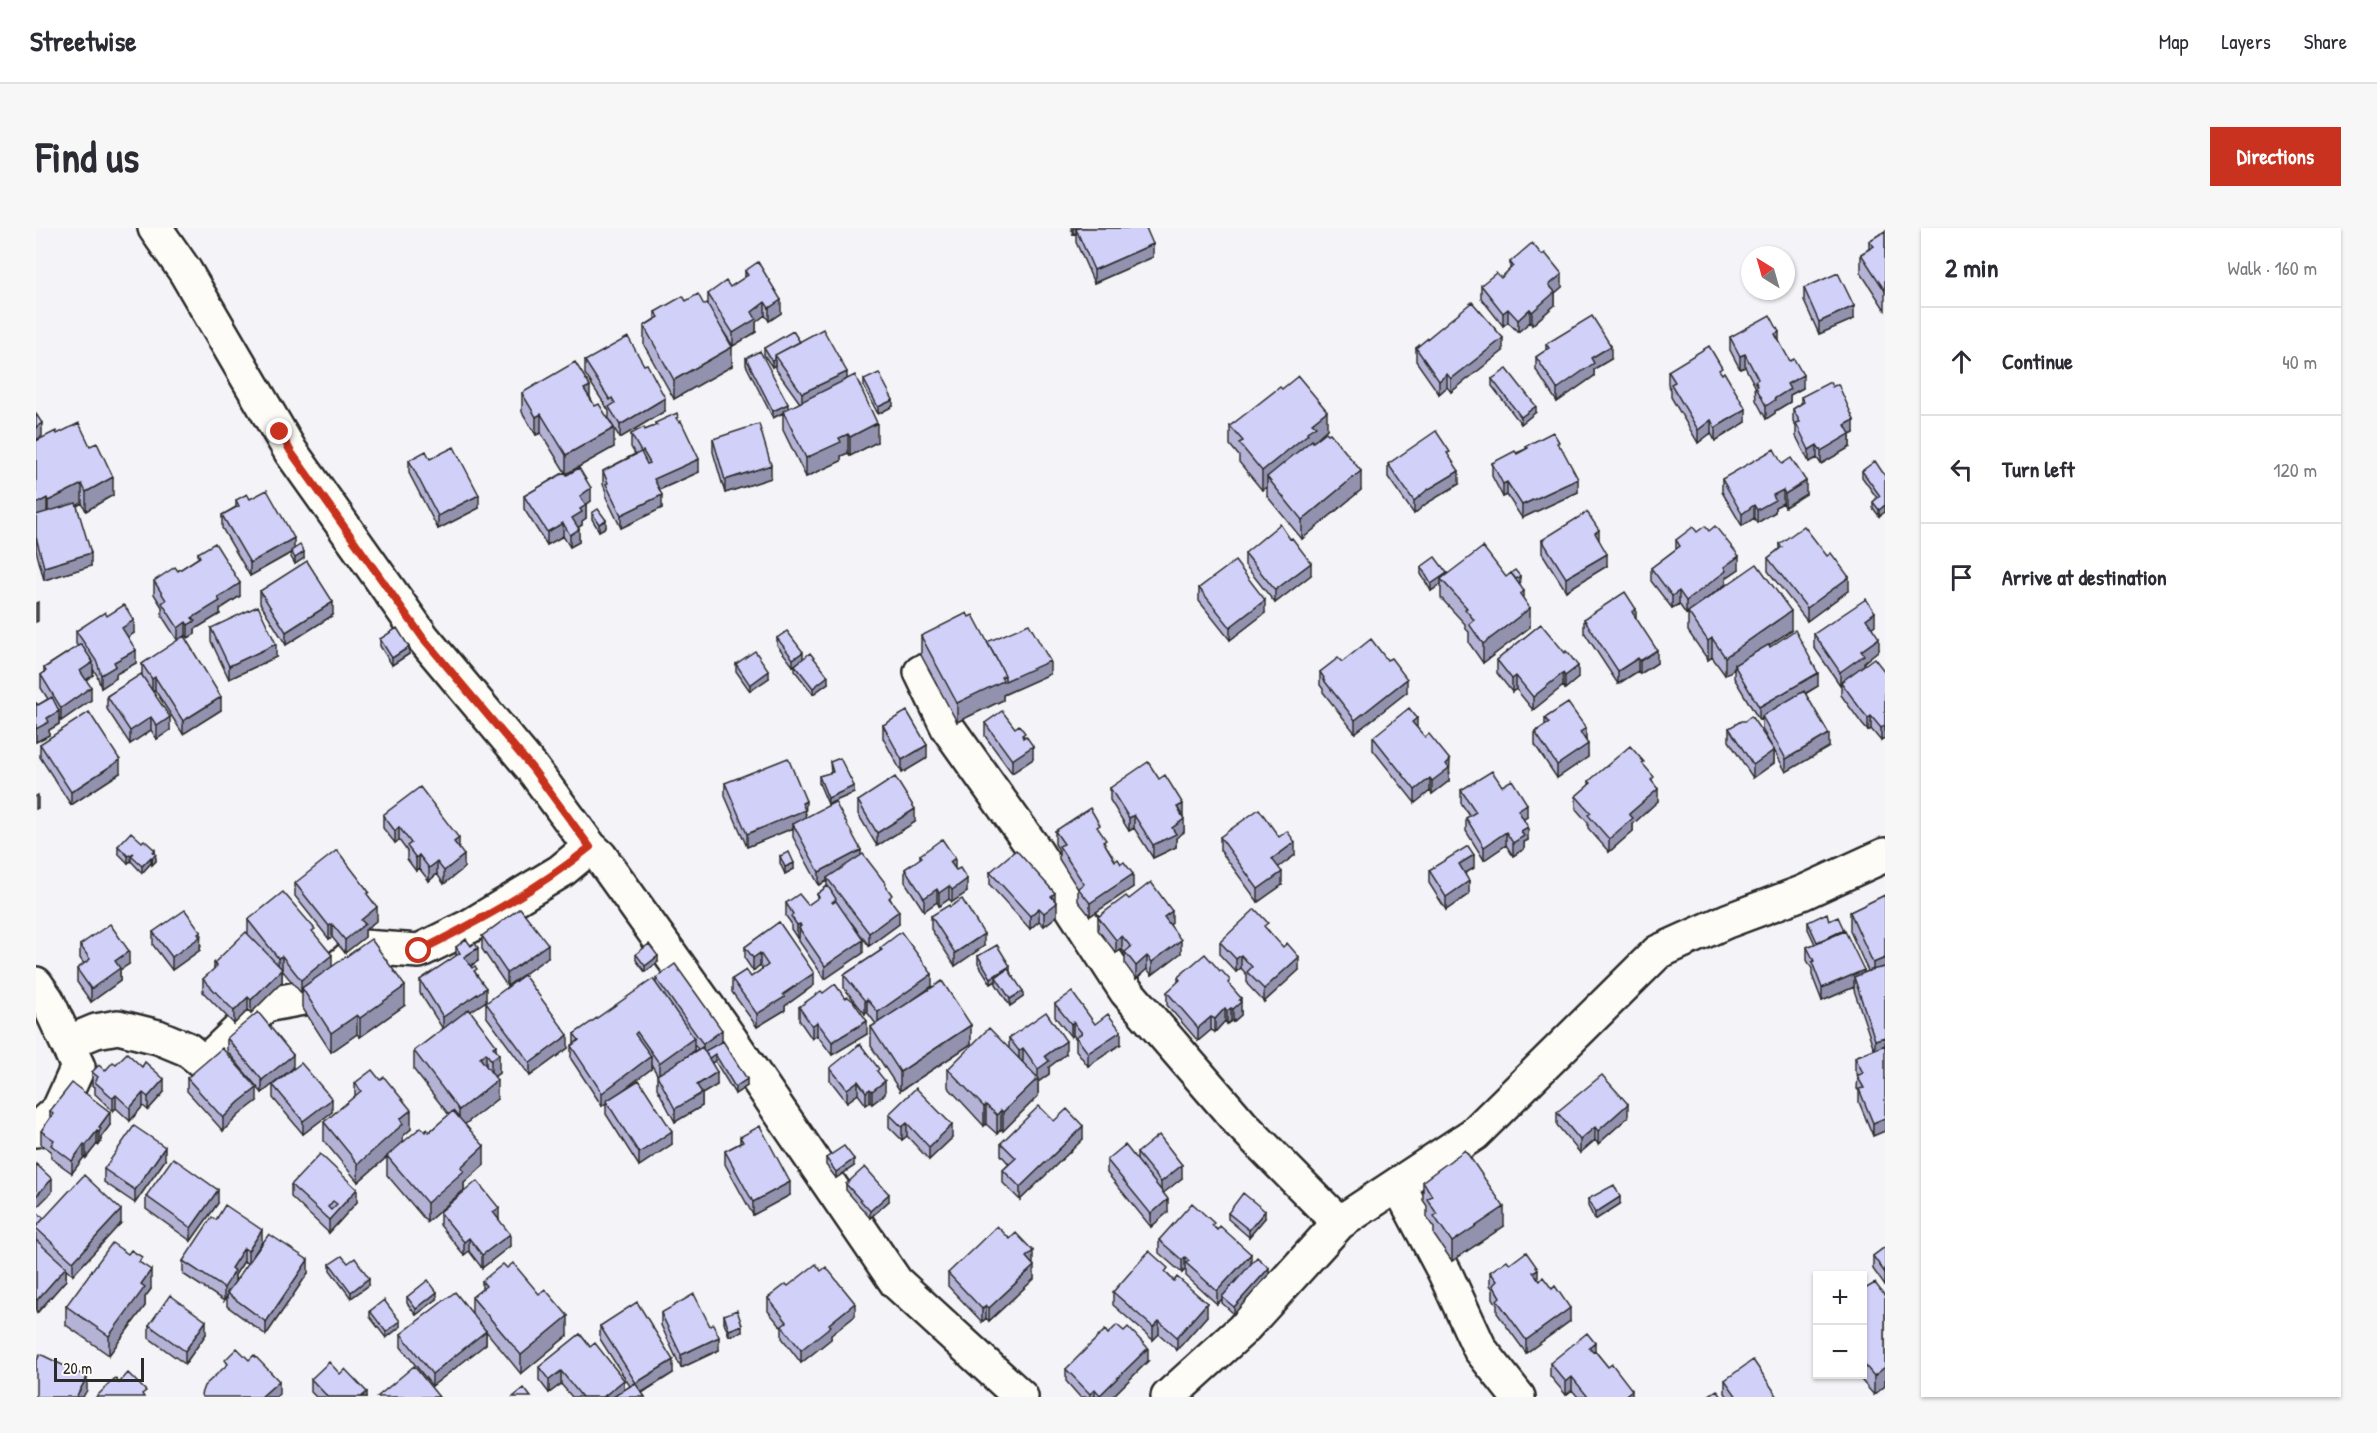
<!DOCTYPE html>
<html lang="en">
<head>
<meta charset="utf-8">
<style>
	:root { --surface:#fff; --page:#f7f7f7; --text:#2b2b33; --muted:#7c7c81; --line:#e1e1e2; --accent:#c8321e }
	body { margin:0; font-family:"Patrick Hand",sans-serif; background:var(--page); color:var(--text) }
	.controls { position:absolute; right:18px; bottom:18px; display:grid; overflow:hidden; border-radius:0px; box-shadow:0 2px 4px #0004 }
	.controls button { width:54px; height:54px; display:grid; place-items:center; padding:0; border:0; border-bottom:2px solid var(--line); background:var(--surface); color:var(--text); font:30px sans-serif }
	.compass { position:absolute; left:1705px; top:18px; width:54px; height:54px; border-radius:50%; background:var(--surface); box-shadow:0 2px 4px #0004; rotate:323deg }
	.scale { position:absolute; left:18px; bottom:15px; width:90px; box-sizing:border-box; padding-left:6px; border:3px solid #2b2b2b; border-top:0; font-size:16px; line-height:21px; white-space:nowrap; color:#2b2b2b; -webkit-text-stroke:4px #fdfcf7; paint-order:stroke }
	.stop { position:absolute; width:18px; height:18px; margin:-14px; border:4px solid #c8321e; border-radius:50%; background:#fff }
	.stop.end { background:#c8321e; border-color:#fff; box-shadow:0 2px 6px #0008 }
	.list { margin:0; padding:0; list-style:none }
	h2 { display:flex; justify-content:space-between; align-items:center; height:78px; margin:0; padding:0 24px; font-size:26px }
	h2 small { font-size:20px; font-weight:400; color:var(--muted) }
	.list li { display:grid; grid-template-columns:39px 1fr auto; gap:18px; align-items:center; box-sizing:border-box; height:108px; padding:0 24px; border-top:2px solid var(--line) }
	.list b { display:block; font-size:22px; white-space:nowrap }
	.list em { font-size:20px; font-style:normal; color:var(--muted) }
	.icon { flex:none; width:33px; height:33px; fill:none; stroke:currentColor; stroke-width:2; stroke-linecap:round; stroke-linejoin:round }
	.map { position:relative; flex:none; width:1849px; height:1169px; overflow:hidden; border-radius:0px }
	header { display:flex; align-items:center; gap:36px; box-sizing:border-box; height:84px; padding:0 30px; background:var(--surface); border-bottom:2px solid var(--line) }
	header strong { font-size:28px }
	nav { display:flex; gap:33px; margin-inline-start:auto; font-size:21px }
	.intro { display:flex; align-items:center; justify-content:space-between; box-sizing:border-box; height:144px; padding:0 36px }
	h1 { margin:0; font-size:42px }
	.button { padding:15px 27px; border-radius:0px; background:var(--accent); color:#fff; font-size:21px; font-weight:700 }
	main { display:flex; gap:36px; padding:0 36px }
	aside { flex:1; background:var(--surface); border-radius:0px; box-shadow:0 2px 4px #0004 }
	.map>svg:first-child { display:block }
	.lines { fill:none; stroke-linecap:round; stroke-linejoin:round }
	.minor-casing { stroke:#2b2b2b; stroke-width:38 }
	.minor { stroke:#fdfcf7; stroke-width:33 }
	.wall { fill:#b4b3d6; stroke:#2b2b2b; stroke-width:1.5; fill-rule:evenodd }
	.shaded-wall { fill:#9292ae; stroke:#2b2b2b; stroke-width:1.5 }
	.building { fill:#d1d0f9; stroke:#2b2b2b; stroke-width:1.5; fill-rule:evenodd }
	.route { stroke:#c8321e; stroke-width:8 }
</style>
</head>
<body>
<header>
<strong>Streetwise</strong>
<nav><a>Map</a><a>Layers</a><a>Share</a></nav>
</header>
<div class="intro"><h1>Find us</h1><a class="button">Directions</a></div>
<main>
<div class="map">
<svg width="1849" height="1169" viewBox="0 0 1849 1169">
	<rect width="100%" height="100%" fill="#f4f3f7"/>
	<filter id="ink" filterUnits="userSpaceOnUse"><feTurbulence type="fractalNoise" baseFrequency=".0167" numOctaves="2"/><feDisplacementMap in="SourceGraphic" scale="12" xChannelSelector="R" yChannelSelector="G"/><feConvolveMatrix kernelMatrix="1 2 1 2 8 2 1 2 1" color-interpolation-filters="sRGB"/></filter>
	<g filter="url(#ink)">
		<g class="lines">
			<g class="minor-casing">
				<path id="minor" d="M119,0L149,43L255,224L387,410L496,540L554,619L564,628L684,796L860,1054L985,1169
					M885,444L912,500L996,618L1090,763L1205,896L1303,995
					M0,756L11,772L31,815
					M0,902L23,881L42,839L31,815L60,803L82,799L122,809L151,821L172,838L178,826L229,777L267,770L327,719L383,723L434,698L525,643L554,619
					M1362,956L1409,1045L1444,1121L1482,1169
					M1132,1169L1206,1102L1303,995L1438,906L1622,724L1691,693L1766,665L1849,627"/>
			</g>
			<use href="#minor" class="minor"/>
		</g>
		<path class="wall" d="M1035,0H1110L1117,29L1058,55L1040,14V5L1037,6Z
			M1849,3V82L1825,45V26L1833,21V13Z
			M1474,34L1526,59L1519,65V77L1496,97L1494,94L1482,104L1472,94L1467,98L1445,70V57L1465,50L1474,41Z
			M709,43L745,85L733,93L729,87L720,94V104L697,118L685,100L696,138L638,171L608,117V98L619,91V84L650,73L668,77H672V66L694,59L709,49Z
			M1768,60L1818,91L1783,106L1768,73Z
			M1694,109L1743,113L1767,160L1754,167V174L1739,183V185L1730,191L1720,172L1719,158L1709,139L1704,141L1694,122Z
			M764,114L811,152L841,214L814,228L812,225L805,228V233L770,249L747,202V185L737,190L710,137V130L752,181L764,175L739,140V137L736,139L728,127V120Z
			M1510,116L1575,131L1558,141V148L1521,174L1500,142V129L1510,122Z
			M1380,120L1467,123L1415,164L1411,159L1403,166L1380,133Z
			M549,133L629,183L584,210L573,192V183L549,146Z
			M1632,143L1686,146L1710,194L1679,213L1675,205L1662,215L1635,169V162L1632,156Z
			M1456,151L1500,184L1485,196L1456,158Z
			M828,152L857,178L842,186L828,159Z
			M1796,159L1818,205L1814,207V219L1785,236L1781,230L1773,234L1760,208V199L1757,193V181L1765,176V169Z
			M1246,161L1291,201L1280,211V212L1325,262L1266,311L1231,268V259L1226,262L1203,234V228L1194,217V198Z
			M486,165L554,169L578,219L530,246L555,273L550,277V290L546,293V297L542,299L543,314L534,319L527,308L511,317L488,281V268L529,244L505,205L500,207L486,184Z
			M642,193L663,244L623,262L626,280L585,300L570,269V264L567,256V243L599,226L595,219V206L609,202L619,198V195Z
			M21,206L77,267L50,283L46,275L41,278L55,338L8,352L0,322V213Z
			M677,211L735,250L689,265L677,224Z
			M1490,218L1523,219L1542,264L1486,290L1471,267L1467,269L1456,248V235L1490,221Z
			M394,231L443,280L402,301L373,245V232Z
			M1352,236L1423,256L1391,275L1378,286L1352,249Z
			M1746,236L1770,266L1749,279L1747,275L1739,279V284L1721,295L1718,290L1706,298L1686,264V251Z
			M1826,243L1849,248L1843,288L1837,280V274L1841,270L1826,249Z
			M214,271L258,321L268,330L259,336L255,329V325L214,348L186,300V287L200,279V272Z
			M556,285L570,299L563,303L556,291Z
			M1661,304L1703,341L1690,350V356L1659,379L1755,402L1733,417L1782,458L1769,466L1793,519L1750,544L1738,522V535L1717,550L1693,513V500L1736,519L1726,501V491L1723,492L1698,450V441L1689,447L1676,429L1672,432L1652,403V385L1650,386L1643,376L1636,380L1615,353V340L1640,321V312Z
			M1506,312H1563L1571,338L1530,363L1506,325Z
			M1743,316L1813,362L1771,393L1732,343V330L1743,321Z
			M162,325L204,368L184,381V386L159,401V406L152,410L150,407L144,411L185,482L147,506L119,462L117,464L134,502L121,511L115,502L94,516L71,481V468L106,447V436L142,413L126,388V379L118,366V353L142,343L162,330Z
			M1209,325L1275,347L1239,375L1209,337Z
			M1385,339L1411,347L1470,349L1484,355L1483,356L1488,372L1494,399L1447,435L1433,415V404L1429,400V396L1405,370V356L1395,363L1385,346Z
			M1163,360L1229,385L1194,412L1163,373Z
			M224,363L297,387L250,417L224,375Z
			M71,388L98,405L92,409L100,435L80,446V450L65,460L61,447L57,441V447L50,452L55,472L25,493L23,490V496L13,502V507L0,514V475L2,477L12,471L5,460V447L8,445V440L42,418L40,416V403Z
			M933,389L951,414L1014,446L967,467V472L921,494L885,427V408Z
			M1600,390L1621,435L1604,446L1602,443L1582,456L1548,404V391Z
			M1505,396L1542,450L1529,461L1527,458L1497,482L1480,461L1476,464L1461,445V432Z
			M1839,397L1836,399L1843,422L1828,434V438L1849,444V510L1845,513L1835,501L1832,503L1826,496L1805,467V456L1804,457L1778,419V406Z
			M175,400L240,429L193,451L175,413Z
			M741,410L767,431L757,438L741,417Z
			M344,411L373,426L356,437L344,418Z
			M1306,434L1371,464L1319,505L1287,464V461L1284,457V444Z
			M700,436L733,450L714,463L700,443Z
			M759,437L792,455L777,466L759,443Z
			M1509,490L1550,512L1552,529L1521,550L1499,517V504L1509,497Z
			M949,495L979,500L989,509L997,531L976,545L949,508Z
			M847,497L891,530L866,545L847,510Z
			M1381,500L1414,545L1413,546V553L1396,566L1394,563L1379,575L1337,522V509Z
			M4,516L84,545L35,577L4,529Z
			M794,534L818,565L792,576L783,555V548L795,545Z
			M1608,538L1618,556L1622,573L1597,596V603L1573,624L1552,600V595L1540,581V568L1553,557V553Z
			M689,555L770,586L769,587V590L825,627L850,660L856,675L863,696L833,718L815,694L827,725L789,751L763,713V709L761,710L755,701V695L750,688V675L772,677L781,671V666L791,658V653L783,657L757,609V600L711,619L689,568Z
			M1466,558L1491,589L1487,591L1492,612L1488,614V621L1477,628L1470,617L1448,632L1430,603V590L1434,588L1425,575V562Z
			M1074,560L1147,589L1148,604L1140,610V619L1117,630L1098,600L1093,603L1074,572Z
			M822,573L879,594L841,618L822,586Z
			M347,587L423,620L428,640L408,656L401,646L393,653L383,640L380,643L371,631V623L363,612L359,615L347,600Z
			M1019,603L1064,604L1070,618L1097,659L1054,688L1042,673V661L1023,631V622L1019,616Z
			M1184,609H1243L1259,627L1242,639L1246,657L1222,674L1184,622Z
			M82,618L119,626L120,633L116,637L115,635L106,645L95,633L92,635L82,625Z
			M884,627L919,642L931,664L916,674L913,671L903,678L901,674L888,683L869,654V641L884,631Z
			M744,628L758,641L749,646L744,635Z
			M1438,640L1429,645L1433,666L1410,682L1393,655V642Z
			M954,644L1019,673L1021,688L1008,698L1003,693L994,701L954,657Z
			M259,655L333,669L341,692L329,702V709L309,725L296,709L293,711L259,668Z
			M1849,667L1837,908L1823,874V863L1821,861L1822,847L1819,842V829L1838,821L1818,762V759L1786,773L1776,747V741L1771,732V719L1779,716L1772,701V694L1793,693L1808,704L1828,745L1832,743L1814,703V684Z
			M1093,671L1136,695L1134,697L1145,725L1116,747L1111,741L1100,751L1089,736V725L1086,721L1080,725L1062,702V689Z
			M895,688L948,718L919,738L895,701Z
			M212,692L279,707L296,739L369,777L324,809L321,806L295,824L266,779V764L265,765L246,742V754L215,785L212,782L198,796L167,764V751L178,742V735L212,705Z
			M743,694L778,757L749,778V782L721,799L696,764V751L715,749L726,741L724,737L717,743L709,731V719Z
			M1232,702L1263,742L1228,774L1211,756V747L1205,740L1200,744L1184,727V714Z
			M117,704L165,717L164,722L136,742L117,717Z
			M446,708L512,729L471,758L446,721Z
			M44,717L93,736L84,742V753L55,774L41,754V741L48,736L44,730Z
			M420,719L442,733L435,738L441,747L450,773L434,783L460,822L463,845L458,849L461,871L429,896L448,937L428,955V962L391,994L351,947V929L322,954L288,913V894L319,868V855L375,901L367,908V914L389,904H393L413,887L378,842V823L407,801L384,765V752L420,728Z
			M844,720L896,758L935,816L864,863L835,818V799L840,796L831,784L829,786L808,760V747L844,723Z
			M600,726L622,734L609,744L600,732Z
			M942,728L974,744L987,769L974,778L960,756V753L955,756L942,735Z
			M1142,749L1194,758L1205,783V787L1197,794L1195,793L1191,796L1189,793L1179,804L1175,802L1162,813L1131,777V764L1142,755Z
			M620,750L686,813L711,858L699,866L679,833L676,835L681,857L666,866V878L639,894L621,860V846L615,836V841L578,868L636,916L603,938L570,886V874L566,878L535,831V818L538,816V806L620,754ZM658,817L662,821L650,828L658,823Z
			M787,765L809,770L831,806L796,827L781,807L776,811L763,792V779Z
			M450,775L532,820L494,848L450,788Z
			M1019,776L1059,796L1085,816L1052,838L1040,822V811L1037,807L1035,809L1019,789Z
			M191,810L257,840L226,865L191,823Z
			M973,810L1030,826L1013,839V846L1002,854V853V868L967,903L965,901L961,906L950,896L948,898L912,859V841L973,820Z
			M794,840L843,846L849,866L836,876L834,874L830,877L822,866L811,874L794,852Z
			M69,843L128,864L112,882L107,878L94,893L80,880L77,883L59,866V859L56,857V844Z
			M151,850L221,873L203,887L187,903L151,863Z
			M237,857L296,884L267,906L237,870Z
			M14,883L74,897L65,909V914L63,917L61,916L50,930L48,929L36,945L15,930V923L5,916V903L14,890Z
			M1521,884L1592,889L1562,916L1559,912L1544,925L1521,897Z
			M853,886L916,910L893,932L871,908L866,912L853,899Z
			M1018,893L1047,911L984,972L967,955V942L973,936L965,927V915Z
			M704,909L754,967L717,987L689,936V923L704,915Z
			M1101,925L1146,950L1127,965L1132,984L1115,999L1071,945V932L1101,933Z
			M790,930L818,938L800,950L790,937Z
			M129,932L99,975L68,954V941Z
			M1387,953L1468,998L1416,1033L1398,1007V1000L1391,990V978L1387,972Z
			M810,956L853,973L834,990L810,962Z
			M255,957L321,974L293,1005L255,969Z
			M110,968L182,975L155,1013L110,981Z
			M1552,971L1584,976L1559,992L1552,978Z
			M404,984L463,992L474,1018L446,1040L433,1023L428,1027L404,997Z
			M0,985L8,990L85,995L37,1047L30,1041V1052L1,1085L0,1084Z
			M1192,985L1229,990L1213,1009L1192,991Z
			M180,992L226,1014L221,1024L272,1045L230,1107L191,1078V1068L188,1073L147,1046V1033ZM208,1033L212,1036L199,1054V1047Z
			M1178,999L1215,1036L1233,1046L1198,1086L1186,1075V1071L1181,1076L1150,1048V1043L1149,1042L1146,1045L1123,1025V1012Z
			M1849,1019V1058L1837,1041V1028Z
			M106,1036L115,1061L109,1069V1078L73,1127L30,1097V1078Z
			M294,1036L333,1057L315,1070L294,1042Z
			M996,1036L998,1051L953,1093L950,1090L946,1094L912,1058V1045Z
			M1474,1036L1502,1051L1534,1093L1490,1125L1461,1085V1077L1457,1070V1061L1454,1057V1044Z
			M1132,1047L1171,1088L1141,1122L1123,1106L1117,1112L1077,1077V1064Z
			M446,1053L532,1107L485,1146L450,1103V1116L396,1158L365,1119V1106L436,1086V1069L446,1061Z
			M752,1058L819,1088L795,1107V1111L765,1135L746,1110V1100L732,1083V1070Z
			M1827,1059L1829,1061L1849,1068V1158L1838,1167L1820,1146H1827Z
			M371,1069L401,1071L380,1087L371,1075Z
			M334,1083L364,1099L350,1110L334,1089Z
			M625,1085L674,1098L683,1122L645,1140L625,1097Z
			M688,1087L706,1104L693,1108L688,1094Z
			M113,1097L170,1106L149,1136L113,1110Z
			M564,1098L637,1145L606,1165L609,1169H536L525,1156L513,1165L503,1152V1139L544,1106L588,1162L594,1158L564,1111Z
			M1559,1123L1596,1169H1542L1536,1162L1530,1167L1514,1148V1135Z
			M1112,1133L1076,1169H1044L1030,1153V1141Z
			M304,1146L331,1169H280L275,1164V1151Z
			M1689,1152L1742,1169H1692L1689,1165Z"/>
		<path class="shaded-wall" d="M1037,0H1051L1040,1V5L1037,6Z
			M1117,16V29L1058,55V42Z
			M1526,46V59L1519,65V77L1496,97V84L1513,57Z
			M745,72V85L733,93V80Z
			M729,74V87L720,94V104L697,118V105L716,84Z
			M1818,78V91L1783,106V94Z
			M1472,81V94L1467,98V85Z
			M1494,81V94L1482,104V92Z
			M1743,104V117L1739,106Z
			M1467,110V123L1415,164V151Z
			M1575,118V131L1558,141V148L1521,174V161L1555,130Z
			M696,119V138L638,171V152Z
			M1709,126V139L1704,141V128Z
			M739,131V137L736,139V133Z
			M811,144V156L766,178V165Z
			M1411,146V159L1403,166V153Z
			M1767,147V160L1754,167V174L1739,183V185L1730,191V178L1751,156Z
			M554,158V177L548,161Z
			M629,170V183L584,210V197Z
			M857,172V178L842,186V179Z
			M752,176V182L737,190V183Z
			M1500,178V184L1485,196V189Z
			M1710,181V194L1679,213V200Z
			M1291,183V201L1280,211V217L1231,249V259L1226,262V243L1271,204L1276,195Z
			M505,186V205L500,207V189Z
			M1675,192V205L1662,215V202Z
			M1818,192V205L1814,207V219L1785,236V223L1809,197Z
			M6,195V208L0,212V199Z
			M841,195V214L814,228V209Z
			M578,200V219L530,246V227Z
			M812,206V225L805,228V233L770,249V230L803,210Z
			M1781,217V230L1773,234V222Z
			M663,231V244L618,264V251Z
			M735,237V250L689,265V252Z
			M1325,243V262L1266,311V292Z
			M1423,243V256L1391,275L1378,286V273L1391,262Z
			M77,249V267L50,283V264Z
			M1542,251V264L1486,290V277Z
			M1770,253V266L1749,279V266Z
			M1471,254V267L1467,269V256Z
			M46,256V275L12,292V273Z
			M555,260V273L544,281V268Z
			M1747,262V275L1739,279V284L1721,295V282L1737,267Z
			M443,267V280L402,301V288Z
			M626,267V280L585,300V287Z
			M11,270V289L0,294V276Z
			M550,277V290L546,293V297L536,303V290L544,281Z
			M1718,277V290L1706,298V286Z
			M1849,277V284L1843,288V282Z
			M570,292V299L563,303V296Z
			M527,295V308L511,317V304Z
			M543,301V314L534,319V307Z
			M1563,302V315L1559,305Z
			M258,310V323L214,348V335Z
			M268,324V330L259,336V330Z
			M55,325V338L8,352V339Z
			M1571,326V338L1530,363V350Z
			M1703,328V341L1690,350V356L1650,386V373L1688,339Z
			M1275,335V347L1239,375V362Z
			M1411,345V352L1405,351V356L1395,363V356Z
			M1484,348V355L1472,363V357Z
			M1813,349V362L1771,393V380Z
			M204,355V368L184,381V386L159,401V406L152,410V397L156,390L182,370Z
			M1488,363V382L1484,366Z
			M1643,363V376L1636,380V368Z
			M1229,372V385L1194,412V399Z
			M2,374V393L0,394V375Z
			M297,374V387L250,417V404Z
			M1494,380V399L1447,435V416Z
			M1600,381V394L1596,384Z
			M1755,383V402L1700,440L1698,437V441L1689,447V429Z
			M1839,384V397L1830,404V391Z
			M98,392V405L86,413V400Z
			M150,394V407L142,413V400Z
			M1676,410V429L1672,432V413Z
			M1843,410V422L1828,434V440L1805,454L1804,457V444L1825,423Z
			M240,416V429L193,451V438Z
			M373,419V426L356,437V430Z
			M100,422V435L80,446V450L65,460V447L78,434Z
			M1621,422V435L1604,446V433Z
			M767,424V431L757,438V431Z
			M1602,430V443L1582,456V443Z
			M1014,433V446L969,466L967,467V472L921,494V475L969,447Z
			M57,434V447L44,456V443Z
			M1542,438V450L1529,461V448Z
			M733,443V450L714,463V457Z
			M1527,445V458L1497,482V469Z
			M1782,445V458L1727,490L1726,488V491L1723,492V479Z
			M792,448V455L777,466V460Z
			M1480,448V461L1476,464V451Z
			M119,449V462L116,464V451Z
			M1371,451V464L1319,505V492Z
			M55,459V472L25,493V480Z
			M185,469V482L147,506V493Z
			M23,483V496L13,502V507L0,514V501L11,490Z
			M1835,488V501L1832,503V490Z
			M115,489V502L94,516V503Z
			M134,489V502L121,511V498Z
			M1381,490V503L1376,494Z
			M1849,497V510L1845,513V500Z
			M1550,500V513L1544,504Z
			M1793,506V519L1750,544V531Z
			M1552,516V529L1521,550V537Z
			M891,517V530L866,545V532Z
			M997,518V531L976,545V532Z
			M1738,522V535L1717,550V537Z
			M84,532V545L35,577V564Z
			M1414,532L1413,553L1396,566V553L1410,536Z
			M1394,550V563L1379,575V562Z
			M818,558V565L792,576V570Z
			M1622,561V573L1597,596V603L1573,624V611L1593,586Z
			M2,567V580L0,581V568Z
			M770,573L769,595L757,596V600L711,619V606Z
			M1147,576V589L1141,579Z
			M1491,576V589L1482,595V582Z
			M879,581V594L841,618V605Z
			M1098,587V600L1093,603V590Z
			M1148,591V604L1140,610V619L1117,630V617L1136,600Z
			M363,599V612L359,615V603Z
			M1492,599V612L1488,614V621L1477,628V615L1485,603Z
			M1470,604V617L1448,632V619Z
			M423,610V623L418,614Z
			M1259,614V627L1236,644V631Z
			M119,622L120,633L116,637L117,624Z
			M825,622V635L791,650V653L783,657V644Z
			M98,625L95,628V633L92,635V628Z
			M383,627V640L380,643V630Z
			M428,627V640L408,656V643Z
			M1438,627V640L1423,649V636Z
			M115,629V635L106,645V638Z
			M919,630V643L914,634Z
			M401,634V646L393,653V640Z
			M758,635V641L749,646V639Z
			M1246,644V657L1222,674V661Z
			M1097,646V659L1054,688V675Z
			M931,651V664L916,674V662Z
			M1433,653V666L1410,682V669Z
			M913,658V671L903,678V665Z
			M901,661V674L888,683V670Z
			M1019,665V676L1021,675V688L1008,698V685L1015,668Z
			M341,679V692L329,702V709L309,725V712L325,692Z
			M1003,680V693L994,701V688Z
			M863,683V696L833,718V705Z
			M1136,683V695L1128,702V689Z
			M296,696V709L293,711V698Z
			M764,696L763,709L761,710V697Z
			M1808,702V708L1781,714Z
			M165,704L164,722L136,742V729Z
			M948,706V718L919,738V725Z
			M1086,708V721L1080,725V712Z
			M827,712V725L789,751V738Z
			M1145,712V725L1116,747V734Z
			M512,716V729L471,758V745Z
			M442,720V733L428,742V729Z
			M93,723V736L84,742V753L55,774V761L79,733Z
			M724,725V737L717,743V730Z
			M296,727V740L266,760V764L265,765V752Z
			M1205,727V740L1200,744V731Z
			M246,728V741L242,743V730Z
			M622,728V734L609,744V738Z
			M1111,728V741L1100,751V738Z
			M1263,729V742L1228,774V761Z
			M1849,730V749L1837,754V735Z
			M974,738V745L960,749V753L955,756V750Z
			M246,741V754L215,785V772Z
			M1828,742V755L1818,749V759L1786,773V760Z
			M778,745V757L749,778V782L721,799V786Z
			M896,746V758L842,797V784Z
			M369,758V777L324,809V790Z
			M450,760V773L407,802V789Z
			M987,763V769L974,778V771Z
			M212,769V782L198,796V783Z
			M1205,770V787L1197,794V781Z
			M831,771V784L829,786V773Z
			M1189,780V793L1179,804V791Z
			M1195,780V793L1191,796V783Z
			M321,787V806L295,824V805Z
			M1175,789V802L1162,813V800Z
			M831,793V806L796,827V814Z
			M781,794V807L776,811V798Z
			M1037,794V807L1035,809V796Z
			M935,797V816L864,863V844Z
			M686,802V815L667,829V816Z
			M1085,803V816L1052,838V825Z
			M532,807V820L494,848V835Z
			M1849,809V822L1839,825V812Z
			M658,810V823L623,848V835Z
			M1030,813V826L1013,839V846L1002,854V841L1009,828Z
			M460,817V829L463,826V845L455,851V832L457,819Z
			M987,820V833L983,836V823Z
			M450,825V844L444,830Z
			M679,826V833L673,836V830Z
			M257,827V840L226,865V852Z
			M615,828V841L566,878V865Z
			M681,844V857L666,866V878L639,894V881L661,857Z
			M1002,850V868L967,903V884Z
			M128,851V864L112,882V869Z
			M711,851V858L699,866V859Z
			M461,852V871L423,901V882Z
			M822,853V866L811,874V861Z
			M849,853V866L836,876V863Z
			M221,860V873L203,887L187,903V890L203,874Z
			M834,861V874L830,877V864Z
			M107,865V878L94,893V880Z
			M80,867V880L77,883V870Z
			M296,871V884L267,906V893Z
			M1592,876V889L1562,916V903Z
			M950,877V896L948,898V879Z
			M375,882V901L367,908V915L322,954V936L364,891Z
			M965,882V901L961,906V887Z
			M74,884V897L65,909V914L63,917V899Z
			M1849,890V903L1837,908V895Z
			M871,895V908L866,912V899Z
			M916,897V910L893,932V919Z
			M1047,898V911L984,972V959Z
			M1559,899V912L1544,925V912Z
			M61,903V916L50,930V917Z
			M636,903V916L603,938V925Z
			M48,916V929L36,945V933Z
			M448,918V937L428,955V962L391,994V975L425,939Z
			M129,919V932L99,975V962Z
			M818,931V938L800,950V944Z
			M1146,937V950L1125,967V954Z
			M16,951V964L0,980V968Z
			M754,954V967L717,987V974Z
			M321,961V974L293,1005V992Z
			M182,962V975L155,1013V1000Z
			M853,966V973L834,990V983Z
			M1584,969V976L1559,992V985Z
			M1132,971V984L1115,999V986Z
			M1468,979V998L1416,1033V1014Z
			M463,980V993L457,984Z
			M85,982V995L37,1047V1034Z
			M1229,983V990L1213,1009V1002Z
			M226,1002V1014L212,1036V1023Z
			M474,1006V1018L446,1040V1027Z
			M433,1010V1023L428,1027V1014Z
			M208,1020V1033L199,1047V1055L191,1065V1068L188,1073V1060L195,1040Z
			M997,1023V1036L990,1042V1029Z
			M1215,1026V1039L1186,1069V1071L1181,1076V1063Z
			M1149,1029V1042L1146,1045V1032Z
			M272,1032V1045L230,1107V1094Z
			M998,1038V1051L953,1093V1080Z
			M30,1039V1052L1,1085V1072Z
			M1233,1040V1046L1198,1086V1079Z
			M1502,1041V1054L1497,1044Z
			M115,1042V1061L109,1069V1078L73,1127V1108L105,1056Z
			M333,1050V1057L315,1070V1064Z
			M401,1064V1071L380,1087V1081Z
			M819,1075V1088L795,1107V1111L765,1135V1122L793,1096Z
			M1171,1075V1088L1141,1122V1109Z
			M950,1077V1090L946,1094V1081Z
			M1534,1080V1093L1490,1125V1112Z
			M532,1088V1107L485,1146V1127Z
			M170,1093V1106L149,1136V1123Z
			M364,1093V1099L350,1110V1104Z
			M1123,1093V1106L1117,1112V1099Z
			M706,1097V1104L693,1108V1102Z
			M450,1103V1116L396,1158V1146Z
			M683,1109V1122L645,1140V1127Z
			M1559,1115V1128L1553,1120Z
			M1112,1120V1133L1076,1169H1064V1167Z
			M637,1132V1145L600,1168V1155Z
			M1849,1139V1158L1838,1167V1148Z
			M525,1143V1156L513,1165V1152Z
			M51,1149V1162L47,1169H40Z
			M1536,1149V1162L1530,1167V1154Z
			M588,1152V1165L583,1169H567Z
			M243,1153V1166L240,1169H225Z
			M1059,1161V1169H1054V1166Z
			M1596,1162V1169H1587Z
			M331,1164V1169H325Z"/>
		<path class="building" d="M1043,0H1110L1117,16L1058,42L1040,1Z
			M1849,3V63L1825,26L1838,18L1833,13Z
			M1496,15L1506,27L1509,25L1526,46L1513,57L1519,64L1496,84L1494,81L1482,92L1472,81L1467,85L1445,57L1460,45L1465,50L1477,38L1474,34Z
			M722,34L745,72L733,80L729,74L716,84L720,91L697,105L672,66L690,53L694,59L712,47L709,43Z
			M1802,45L1818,78L1783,94L1768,60Z
			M662,66L668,77L671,75L696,119L638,152L608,98L623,89L619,84L647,68L650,73Z
			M1436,74L1467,110L1415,151L1411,146L1403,153L1380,120Z
			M1734,87L1743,104L1739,106L1754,133L1758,131L1767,147L1751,156L1754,161L1738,171L1739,172L1730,178L1720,159L1722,158L1719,153L1722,151L1709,126L1704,128L1694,109Z
			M1556,88L1575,118L1555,130L1558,135L1521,161L1500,129L1513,120L1510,116Z
			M787,101L811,144L766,165L739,127Z
			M757,103L764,114L739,127V131L736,133L728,120Z
			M592,109L608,137L611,136L629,170L584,197L573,179L579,175L576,170L574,172L549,133Z
			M1673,118L1686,140L1683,142L1686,146L1688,144L1710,181L1679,200L1675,192L1662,202L1635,156L1639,154L1632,143Z
			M724,123L752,176L737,183L710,130Z
			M539,134L554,158L548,161L559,178L563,176L578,200L530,227L505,186L500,189L486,165Z
			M1471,141L1500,178L1485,189L1456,151Z
			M843,145L857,172L842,179L828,152Z
			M819,147L841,195L814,209L812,206L803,210L805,214L770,230L747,183Z
			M1262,148L1291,183L1276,195L1280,198L1271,204L1272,206L1226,243L1203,215L1207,213L1194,198L1244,159L1246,161Z
			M1794,154L1796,159L1802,156L1818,192L1809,197L1814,206L1785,223L1781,217L1773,222L1760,195L1764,194L1757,181L1768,174L1765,169Z
			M641,185L642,189L640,190L643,194L645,193L663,231L618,251L626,267L585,287L570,256L572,255L567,243L605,224L595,206L608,199L609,202L621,197L619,195ZM607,223L614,235L611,236L605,224Z
			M0,186L6,195L0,199Z
			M43,195L54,218L61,215L77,249L50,264L46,256L12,273L11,270L0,276V213L20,203L21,206Z
			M723,196L735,237L689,252L677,211Z
			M1400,203L1414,224L1411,225L1423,243L1391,262L1378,273L1352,236Z
			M1290,204L1292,206L1294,205L1325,243L1266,292L1231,249L1276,212L1277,214Z
			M1517,204L1523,214L1521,215L1524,219H1525L1542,251L1486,277L1471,254L1467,256L1456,235L1479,223L1481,226L1492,220L1490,218Z
			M418,219L443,267L402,288L373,232L390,223L394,231Z
			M1738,221L1746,236L1755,230L1770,253L1749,266L1747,262L1737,267L1739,272L1721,282L1718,277L1706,286L1686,251Z
			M1839,233L1849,248V277L1843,282L1837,274L1844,268L1826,243Z
			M543,240L555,260L544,268L550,277L544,281L546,284L536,290L543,301L534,307L527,295L511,304L488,268L529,244L531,247Z
			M231,262L258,310L214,335L186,287L203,278L200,272L211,266L214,271Z
			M40,275L55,325L8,339L0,309V287Z
			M562,281L570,292L563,296L556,285Z
			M1551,284L1563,302L1559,305L1571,326L1530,350L1506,312Z
			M1244,296L1254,311L1256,310L1275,335L1239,362L1209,325Z
			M1669,298L1673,303L1679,298L1703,328L1688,339L1690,343L1650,373L1643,363L1636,368L1615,340L1644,318L1640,312L1657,299L1661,304Z
			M1768,298L1791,328L1795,325L1813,349L1771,380L1732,330L1746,319L1743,316Z
			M179,315L204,355L182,370L184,373L156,390L159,393L152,397L150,394L142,400L126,375L130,372L118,353L139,339L142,343L164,329L162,325Z
			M264,317L268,324L259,330L255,323Z
			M1447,319L1470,349L1475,345L1488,363L1484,366L1494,380L1447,416L1433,396L1438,392L1429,381L1431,380L1405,351Z
			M1399,329L1411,345L1395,356L1385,339Z
			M271,333L297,374L250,404L224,363Z
			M1199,333L1229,372L1194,399L1163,360Z
			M1721,336L1755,383L1689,429L1676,410L1672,413L1652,384Z
			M1479,342L1484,348L1480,351L1475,345Z
			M1589,364L1600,381L1596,384L1621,422L1604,433L1602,430L1582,443L1548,391Z
			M1830,371L1839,384L1830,391L1843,410L1825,423L1828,427L1804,444L1778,406Z
			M88,377L98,392L86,400L100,422L78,434L80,438L65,447L61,434L40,403L69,384L71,388Z
			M222,378L240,416L193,438L175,400Z
			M931,385L933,389L937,387L969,447L965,449L967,453L921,475L885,408Z
			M993,396L1014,433L969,453V447L951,414Z
			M1505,396L1529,425L1530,423L1533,426L1542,438L1529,448L1527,445L1497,469L1480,448L1476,451L1461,432Z
			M361,400L373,419L356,430L344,411Z
			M1759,402L1782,445L1723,479L1698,437L1732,417L1734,419Z
			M751,403L767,424L757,431L741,410Z
			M148,408L185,469L147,493L119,449L116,451L106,436Z
			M1335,411L1351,432L1355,430L1371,451L1319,492L1287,451L1288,450L1284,444L1302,430L1306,434Z
			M45,416L57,434L44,443L55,459L25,480L5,447L10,443L8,440Z
			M719,423L733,443L714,457L700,436Z
			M774,425L792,448L777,460L759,437Z
			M1838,430L1849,444V497L1845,500L1835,488L1832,490L1826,483L1805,454Z
			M105,446L134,489L121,498L115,489L94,503L71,468Z
			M1768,463L1793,506L1750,531L1726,488Z
			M16,469L23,483L11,490L13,494L0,501V475L2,477Z
			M1532,475L1550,500L1544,504L1552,516L1521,537L1499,504L1513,495L1509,490Z
			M1373,480L1381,490L1376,494L1389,509L1393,506L1414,532L1410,536L1413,540L1396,553L1394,550L1379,562L1337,509Z
			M871,483L891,517L866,532L847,497Z
			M966,483L979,500L983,497L989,505L986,507L987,510L990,508L997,518L976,532L949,495Z
			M53,484L84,532L35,564L4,516Z
			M1715,488L1738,522L1717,537L1693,500L1705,493H1709Z
			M1594,518L1608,534L1606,535L1618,549L1615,552L1622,561L1593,586L1597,590L1573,611L1552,587L1555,585L1540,568L1555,555L1553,553Z
			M752,530L770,573L766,575L769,582L711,606L689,555Z
			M804,530L818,558L792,570L783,548L797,544L794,534Z
			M1112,534L1123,551L1129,547L1147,576L1141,579L1148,591L1136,600L1140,606L1117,617L1098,587L1093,590L1074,560Z
			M1456,543L1466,558L1476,552L1491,576L1482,582L1492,599L1485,603L1488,608L1477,615L1470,604L1448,619L1430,590L1440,584L1425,562Z
			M859,549L879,581L841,605L822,573Z
			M384,559L423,610L418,614L428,627L408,643L401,634L393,640L383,627L380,630L371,618L375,615L363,599L359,603L347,587Z
			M799,574L825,622L783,644L757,596Z
			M1054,580L1064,597L1061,599L1070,612L1067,613L1079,633L1082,631L1085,636L1088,634L1097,646L1054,675L1042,660L1048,656L1023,618L1028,616L1019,603Z
			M1223,581L1243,609L1251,603L1259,614L1236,631L1246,644L1222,661L1184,609Z
			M95,604L106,614L108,612L119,622L117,624L120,626L116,630L115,629L106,638L95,628L98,625L92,628L82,618Z
			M906,611L919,630L914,634L920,642L924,640L931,651L916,662L913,658L903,665L901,661L888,670L869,641L886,629L884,627Z
			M1432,618L1438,627L1423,636L1433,653L1410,669L1393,642Z
			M301,622L333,664L331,666L341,679L325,692L329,696L309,712L296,696L293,698L259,655Z
			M980,622L1019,665L1015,668L1021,675L1008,685L1003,680L994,688L954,644Z
			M753,624L758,635L749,639L744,628Z
			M827,626L850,656L849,657L856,667L853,670L863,683L833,705L791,650Z
			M1115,654L1136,683L1128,689L1145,712L1116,734L1111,728L1100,738L1089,724L1095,719L1086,708L1080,712L1062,689L1090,668L1093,671Z
			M792,658L800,671L796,674L797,675L800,673L827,712L789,738L763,700L765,698L764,696L761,697L755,688L757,686L750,675L763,666L772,677L783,669L781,666Z
			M247,664L279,701L276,703L296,727L265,752L246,728L242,730L212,692Z
			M1849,667V730L1837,735L1814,684Z
			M926,671L948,706L919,725L895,688L913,677L914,679Z
			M484,680L512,716L471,745L446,708Z
			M1219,681L1232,695L1228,698L1247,719L1251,715L1263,729L1228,761L1211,744L1216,739L1205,727L1200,731L1184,714Z
			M149,682L165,704L162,706L164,709L136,729L117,704Z
			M1791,685L1793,693L1802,689L1808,702L1781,714L1772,694Z
			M743,694L778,745L747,766L749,769L721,786L696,751L710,742L715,749L732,737L724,725L717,730L709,719Z
			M74,696L93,723L79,733L84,740L55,761L41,741L54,731L44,717Z
			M1809,703L1828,742L1786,760L1776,734L1778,733L1771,719Z
			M210,704L246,741L215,772L212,769L198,783L167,751L181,738L178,735Z
			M865,704L896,746L842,784L831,771L829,773L808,747L846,722L844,720Z
			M335,711L369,758L324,790L321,787L295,805L266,760Z
			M430,711L435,718L439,715L442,720L428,729L436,740L439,738L441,741L438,743L450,760L407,789L384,752L424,725L420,719Z
			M613,716L622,728L609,738L600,726Z
			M961,717L974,738L955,750L942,728Z
			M1169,726L1184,743L1185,742L1194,752L1192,755L1205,770L1203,772L1205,774L1197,781L1195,780L1191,783L1189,780L1179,791L1175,789L1162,800L1131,764L1144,752L1142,749Z
			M639,736L686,802L667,816L620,750Z
			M1849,739V809L1839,812L1818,749L1835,742Z
			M972,741L987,763L974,771L960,749Z
			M488,747L532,807L494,835L450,775Z
			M617,751L658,810L623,835L601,804L599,806L615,828L566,865L535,818L543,812L538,806Z
			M906,753L935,797L864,844L835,799Z
			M799,756L809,770L812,769L817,773L831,793L796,814L781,794L776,798L763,779L785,763L787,765Z
			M1036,764L1059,796L1072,786L1085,803L1052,825L1040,809L1046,805L1037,794L1035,796L1019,776Z
			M433,781L460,817L457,819L463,826L455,832L450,825L444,830L461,852L423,882L378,823Z
			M222,784L257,827L226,852L191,810Z
			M1010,784L1030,813L1009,828L1013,833L1002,841L987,820L983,823L973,810Z
			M953,800L1002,850L967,884L965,882L961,887L950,877L948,879L912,841Z
			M687,813L711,851L699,859L679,826L673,830L669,823Z
			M824,816L843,841L841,843L849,853L836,863L834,861L830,864L822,853L811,861L794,840Z
			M1849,817V890L1837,895L1823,861L1828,860L1821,848L1827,845L1819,829Z
			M666,819L681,844L661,857L666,865L639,881L621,847Z
			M186,820L221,860L203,874L187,890L151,850Z
			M91,825L106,839L109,834L128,851L112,869L107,865L94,880L80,867L77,870L59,854L62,849L56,844L63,837L69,843L77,834L80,836Z
			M265,835L296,871L267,893L237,857Z
			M336,842L344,852L348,849L375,882L364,891L367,896L322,936L288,894L325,863L319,855Z
			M1566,847L1592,876L1562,903L1559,899L1544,912L1521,884Z
			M603,852L636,903L603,925L570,873Z
			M36,855L74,884L63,899L65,901L63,904L61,903L50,917L48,916L36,933L15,917L18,912L5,903L17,886L14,883Z
			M880,860L916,897L893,919L871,895L866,899L853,886Z
			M1003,878L1018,893L1031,881L1047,898L984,959L967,942L980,930L965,915Z
			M417,883L448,918L425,939L428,943L391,975L351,928L385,899L389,904L391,901L393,904Z
			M98,898L129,919L99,962L68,941Z
			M724,898L754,954L717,974L689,923L707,914L704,909Z
			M1123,907L1146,937L1125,954L1101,925Z
			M1089,917L1132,971L1115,986L1071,932Z
			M808,918L818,931L800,944L790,930Z
			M1429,922L1468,979L1416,1014L1398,988L1401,986L1391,971L1396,968L1387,953Z
			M284,926L321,961L293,992L255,957ZM297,973L301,976L295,982L292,979Z
			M137,930L182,962L155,1000L110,968Z
			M0,936L16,951L0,968Z
			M829,939L853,966L834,983L810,956Z
			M48,947L85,982L37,1034L0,1000V999Z
			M441,953L463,980L457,984L474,1006L446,1027L433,1010L428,1014L404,984Z
			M1578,957L1584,969L1559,985L1552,971Z
			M1207,965L1229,983L1213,1002L1192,985Z
			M1156,975L1178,995L1176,997L1181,1002L1184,998L1215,1026L1181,1063L1150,1035L1153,1033L1149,1029L1146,1032L1123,1012Z
			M189,977L226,1002L212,1023L208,1020L195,1040L199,1043L188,1060L147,1033L176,989L180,992Z
			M1,984L8,990L0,999V985Z
			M961,998L974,1011L980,1005L997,1023L990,1029L998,1038L953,1080L950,1077L946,1081L912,1045Z
			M233,1006L272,1032L230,1094L191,1065Z
			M0,1012L30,1039L1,1072L0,1071Z
			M76,1015L92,1026L95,1022L106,1029L103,1034L115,1042L105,1056L109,1059L73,1108L30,1078Z
			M1849,1019V1045L1837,1028Z
			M1113,1023L1132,1040L1129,1044L1138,1053L1141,1049L1171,1075L1141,1109L1123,1093L1117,1099L1077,1064Z
			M1490,1024L1502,1041L1497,1044L1504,1053L1507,1049L1516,1061L1519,1058L1534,1080L1490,1112L1461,1072L1464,1069L1457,1057L1461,1053L1454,1044L1471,1032L1474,1036Z
			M306,1028L312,1035L319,1030L333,1050L315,1064L294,1036Z
			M1221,1029L1233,1040L1198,1079L1186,1069Z
			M477,1035L503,1066L509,1061L532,1088L485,1127L436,1069L450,1058L446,1053L467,1036L471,1040Z
			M780,1036L785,1043L790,1039L819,1075L793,1096L795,1098L765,1122L746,1098L751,1094L732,1070L750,1056L752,1058Z
			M392,1052L401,1064L380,1081L371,1069Z
			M1839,1055L1849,1068V1139L1838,1148L1827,1135V1058L1829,1061Z
			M419,1064L450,1103L396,1146L365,1106Z
			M658,1066L674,1098L677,1096L683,1109L645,1127L625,1085Z
			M134,1067L170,1093L149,1123L113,1097Z
			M348,1072L364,1093L350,1104L334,1083Z
			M601,1074L637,1132L600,1155L564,1098Z
			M701,1082L706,1097L693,1102L688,1087Z
			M1081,1097L1088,1103L1092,1099L1112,1120L1064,1167L1059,1161L1054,1166L1030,1141L1069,1102L1072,1106Z
			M1551,1105L1559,1115L1553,1120L1557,1124L1559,1123L1572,1139L1576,1136L1596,1162L1587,1169H1552L1536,1149L1530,1154L1514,1135Z
			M544,1106L554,1119L559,1115L588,1152L567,1169H546L525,1143L513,1152L503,1139Z
			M201,1120L213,1132L218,1127L243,1153L225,1169H166L165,1166L168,1158L192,1136L189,1132Z
			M4,1126L51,1149L40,1169H0V1135Z
			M1717,1132L1742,1169H1701L1689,1152Z
			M293,1134L304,1146L309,1141L331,1164L325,1169H292L275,1151Z
			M378,1138L403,1169H341Z
			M92,1145L110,1163L106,1166L108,1169H60L79,1150L83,1155Z
			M599,1155L609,1169H577Z
			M488,1160L495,1169H477Z
			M1681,1162L1686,1169H1670Z"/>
	</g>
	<g class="lines" filter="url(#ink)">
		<path class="route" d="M244,204L255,224L387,410L496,540L554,619C502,661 443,693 383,723"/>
	</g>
</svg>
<div class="controls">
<button>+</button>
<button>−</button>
</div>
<svg class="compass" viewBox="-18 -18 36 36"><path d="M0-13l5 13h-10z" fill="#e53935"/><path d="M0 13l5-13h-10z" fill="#7c7c81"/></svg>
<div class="scale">20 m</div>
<div class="stop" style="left:383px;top:723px"></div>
<div class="stop end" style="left:244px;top:204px"></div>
</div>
<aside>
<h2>2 min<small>Walk · 160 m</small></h2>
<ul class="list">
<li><svg class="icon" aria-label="ahead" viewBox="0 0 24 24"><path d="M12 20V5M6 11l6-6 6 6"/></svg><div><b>Continue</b></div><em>40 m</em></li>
<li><svg class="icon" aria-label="left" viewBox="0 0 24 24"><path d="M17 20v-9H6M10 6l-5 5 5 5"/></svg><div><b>Turn left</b></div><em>120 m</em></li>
<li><svg class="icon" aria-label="arrive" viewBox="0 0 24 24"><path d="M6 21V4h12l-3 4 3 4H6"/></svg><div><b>Arrive at destination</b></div></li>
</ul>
</aside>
</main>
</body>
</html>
